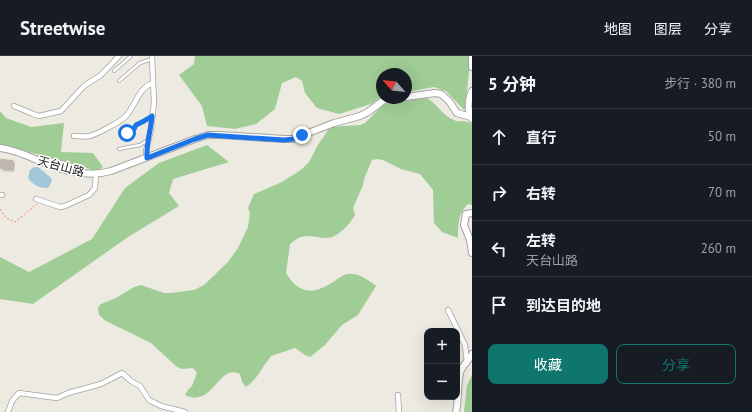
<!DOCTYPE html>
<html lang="zh">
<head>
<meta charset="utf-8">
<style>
	:root { --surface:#171b24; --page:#242831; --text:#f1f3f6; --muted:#9ea1a6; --line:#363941; --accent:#0f766e }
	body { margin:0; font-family:"PT Sans","Noto Sans SC",sans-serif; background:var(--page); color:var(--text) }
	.controls { position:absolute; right:12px; bottom:12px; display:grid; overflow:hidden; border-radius:8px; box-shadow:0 4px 16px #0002 }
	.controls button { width:36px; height:36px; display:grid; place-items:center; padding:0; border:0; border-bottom:1px solid var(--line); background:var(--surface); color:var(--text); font:20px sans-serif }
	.compass { position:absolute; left:376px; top:12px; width:36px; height:36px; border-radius:50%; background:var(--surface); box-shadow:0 4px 16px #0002; rotate:297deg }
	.stop { position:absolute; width:12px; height:12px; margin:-9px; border:3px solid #1a73e8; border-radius:50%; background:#fff }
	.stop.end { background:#1a73e8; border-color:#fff; box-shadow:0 1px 4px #0008 }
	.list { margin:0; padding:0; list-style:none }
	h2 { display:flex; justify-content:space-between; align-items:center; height:52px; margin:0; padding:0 16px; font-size:17px }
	h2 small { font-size:13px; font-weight:400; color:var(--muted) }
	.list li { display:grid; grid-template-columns:26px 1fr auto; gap:12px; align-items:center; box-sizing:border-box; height:56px; padding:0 16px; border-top:1px solid var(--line) }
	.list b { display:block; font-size:15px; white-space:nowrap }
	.list p { margin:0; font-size:13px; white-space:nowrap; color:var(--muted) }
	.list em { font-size:13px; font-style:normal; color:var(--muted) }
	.actions { display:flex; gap:8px; padding:12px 16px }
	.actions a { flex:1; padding:9px 0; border:1px solid var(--accent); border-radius:8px; text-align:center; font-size:14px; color:var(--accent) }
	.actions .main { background:var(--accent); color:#fff }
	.icon { flex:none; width:22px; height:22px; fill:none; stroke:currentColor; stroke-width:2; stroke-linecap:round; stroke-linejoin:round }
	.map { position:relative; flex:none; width:472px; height:356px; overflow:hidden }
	header { display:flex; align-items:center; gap:24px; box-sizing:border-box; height:56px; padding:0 20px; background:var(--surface); border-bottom:1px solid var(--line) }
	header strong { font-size:19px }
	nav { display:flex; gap:22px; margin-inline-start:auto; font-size:14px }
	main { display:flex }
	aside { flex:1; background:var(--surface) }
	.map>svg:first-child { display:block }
	.forest { fill:#a0cc96 }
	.water { fill:#a2c7db }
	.building { fill:#bdb7ae; stroke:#beb3a4; filter:url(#shadow) }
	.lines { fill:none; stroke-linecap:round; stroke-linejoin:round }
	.service-casing { stroke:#a3a3a3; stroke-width:4 }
	.minor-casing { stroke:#a3a3a3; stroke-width:6 }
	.tertiary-casing { stroke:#a3a3a3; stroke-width:8 }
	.path { stroke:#f78768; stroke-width:1; stroke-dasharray:2 2; stroke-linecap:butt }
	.service { stroke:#fff; stroke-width:2.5 }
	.minor { stroke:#fff; stroke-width:4.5 }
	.tertiary { stroke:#fff; stroke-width:6 }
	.route { stroke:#1a73e8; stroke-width:5 }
	.labels { text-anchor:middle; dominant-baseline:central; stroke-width:3; stroke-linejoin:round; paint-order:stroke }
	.street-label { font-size:12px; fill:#1c1c1c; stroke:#fff }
</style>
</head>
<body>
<header>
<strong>Streetwise</strong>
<nav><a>地图</a><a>图层</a><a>分享</a></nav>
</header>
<main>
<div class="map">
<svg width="472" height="356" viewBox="0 0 472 356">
	<defs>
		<filter id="shadow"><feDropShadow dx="2" dy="1.5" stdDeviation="1" flood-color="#0004"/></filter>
	</defs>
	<rect width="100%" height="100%" fill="#edeae1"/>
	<path class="forest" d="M195,0H471L465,51L464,54L446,35L434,31L406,36V18H382V40L371,48L339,58L317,52L305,37L302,25L296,21L282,27L275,53L256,68L235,73L207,70L202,50L179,19L194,8Z
		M427,42C437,48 443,60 454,64C460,67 463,63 472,68V149L468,148C458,157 458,170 458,182L442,176L434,167L433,134L420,118L401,113L383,104L377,103L372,104L364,123L363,129L353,152L355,159C350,168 338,182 326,182C318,182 309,178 301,181C297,182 293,186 290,188L286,217C300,240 314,238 335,225C340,221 346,217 352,218C361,218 369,225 376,230L358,259L342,269L325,289L310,301L305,299L295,292L271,300C262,311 258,323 246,331L242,326L240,318C218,307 213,353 185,339L188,334L192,330L197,317L193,312L182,313L177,311L151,287L106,265L99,259L98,252L101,248L116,242L134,231L141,229L164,237H171L194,234L204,229L228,206L238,192L248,171L250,157L248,152L254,138L280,127L301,114L309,106L318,89L330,71L360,69L365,67L384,48Z
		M0,55L6,62L31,71L64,67L61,96L93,97L103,111L97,115L0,88Z
		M207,89L229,106L173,123L169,137L179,150L128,181L33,248L0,243V201L29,216L92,183L125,132L159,107Z
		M472,319V356H464L467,329Z"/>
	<path class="water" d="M34,111H38L51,122L52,125L48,132C39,132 33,129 28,122L30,114Z"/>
	<path class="building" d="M1,103L13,105L11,114L0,112Z"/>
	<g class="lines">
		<g class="service-casing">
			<path id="service" d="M114,15L131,0
				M119,25L140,7L152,3
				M127,77L133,75L136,69L145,65L152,60
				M119,93L140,89L148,84"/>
		</g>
		<g class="minor-casing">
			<path id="minor" d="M14,50L33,58L39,60L61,55L84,30L101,19L119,0
				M74,80C80,80 85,81 90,80C97,78 122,65 126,60C136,49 138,32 153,27
				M147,102L146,95L151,73L154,47L152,0
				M0,139H2
				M36,143L60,151L65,150L89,139L95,132L96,117
				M448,254L465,289L467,307
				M398,339L399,356
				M8,356L12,345L19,337L57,342L68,337L101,328L122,317L131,325L140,330L149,344L161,350L185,356"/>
		</g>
		<g class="tertiary-casing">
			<path id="tertiary" d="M472,2V11
				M472,35C468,44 467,54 472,63
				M406,41L435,37L441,38L449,45L457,57L471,61
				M0,92C17,94 32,102 47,108C67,116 90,121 111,115L195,83L208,79H220L284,83H293L334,67L360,60L368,56L384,44L396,42
				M472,157L466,158L464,169L470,184L472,197
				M456,356C459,345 457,322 461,314C464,308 469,304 472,298"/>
		</g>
		<path class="path" d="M0,153L6,162L15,166L37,148"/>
		<use href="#service" class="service"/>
		<use href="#minor" class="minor"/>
		<use href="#tertiary" class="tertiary"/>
	</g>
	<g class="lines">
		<path class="route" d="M127,77L133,75L136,69L144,65L152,60C151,74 146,88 147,102L195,83L208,79L284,84L293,83L302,79"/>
	</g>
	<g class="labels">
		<g class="street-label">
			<text transform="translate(61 110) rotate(15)">天台山路</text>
		</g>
	</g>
</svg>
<div class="controls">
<button>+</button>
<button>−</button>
</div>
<svg class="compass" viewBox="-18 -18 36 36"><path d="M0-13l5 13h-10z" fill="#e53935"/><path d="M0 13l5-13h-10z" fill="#9ea1a6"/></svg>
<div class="stop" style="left:127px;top:77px"></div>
<div class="stop end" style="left:302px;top:79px"></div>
</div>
<aside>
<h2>5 分钟<small>步行 · 380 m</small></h2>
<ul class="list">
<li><svg class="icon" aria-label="ahead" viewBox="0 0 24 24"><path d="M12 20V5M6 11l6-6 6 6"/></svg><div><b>直行</b></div><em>50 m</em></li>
<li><svg class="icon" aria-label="right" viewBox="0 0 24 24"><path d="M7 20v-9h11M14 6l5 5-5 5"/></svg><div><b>右转</b></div><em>70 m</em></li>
<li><svg class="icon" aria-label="left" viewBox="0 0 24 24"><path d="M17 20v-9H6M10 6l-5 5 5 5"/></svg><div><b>左转</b><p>天台山路</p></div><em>260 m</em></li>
<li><svg class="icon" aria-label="arrive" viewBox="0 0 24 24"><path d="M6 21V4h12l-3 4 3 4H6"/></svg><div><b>到达目的地</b></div></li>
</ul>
<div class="actions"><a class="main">收藏</a><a>分享</a></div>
</aside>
</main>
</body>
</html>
